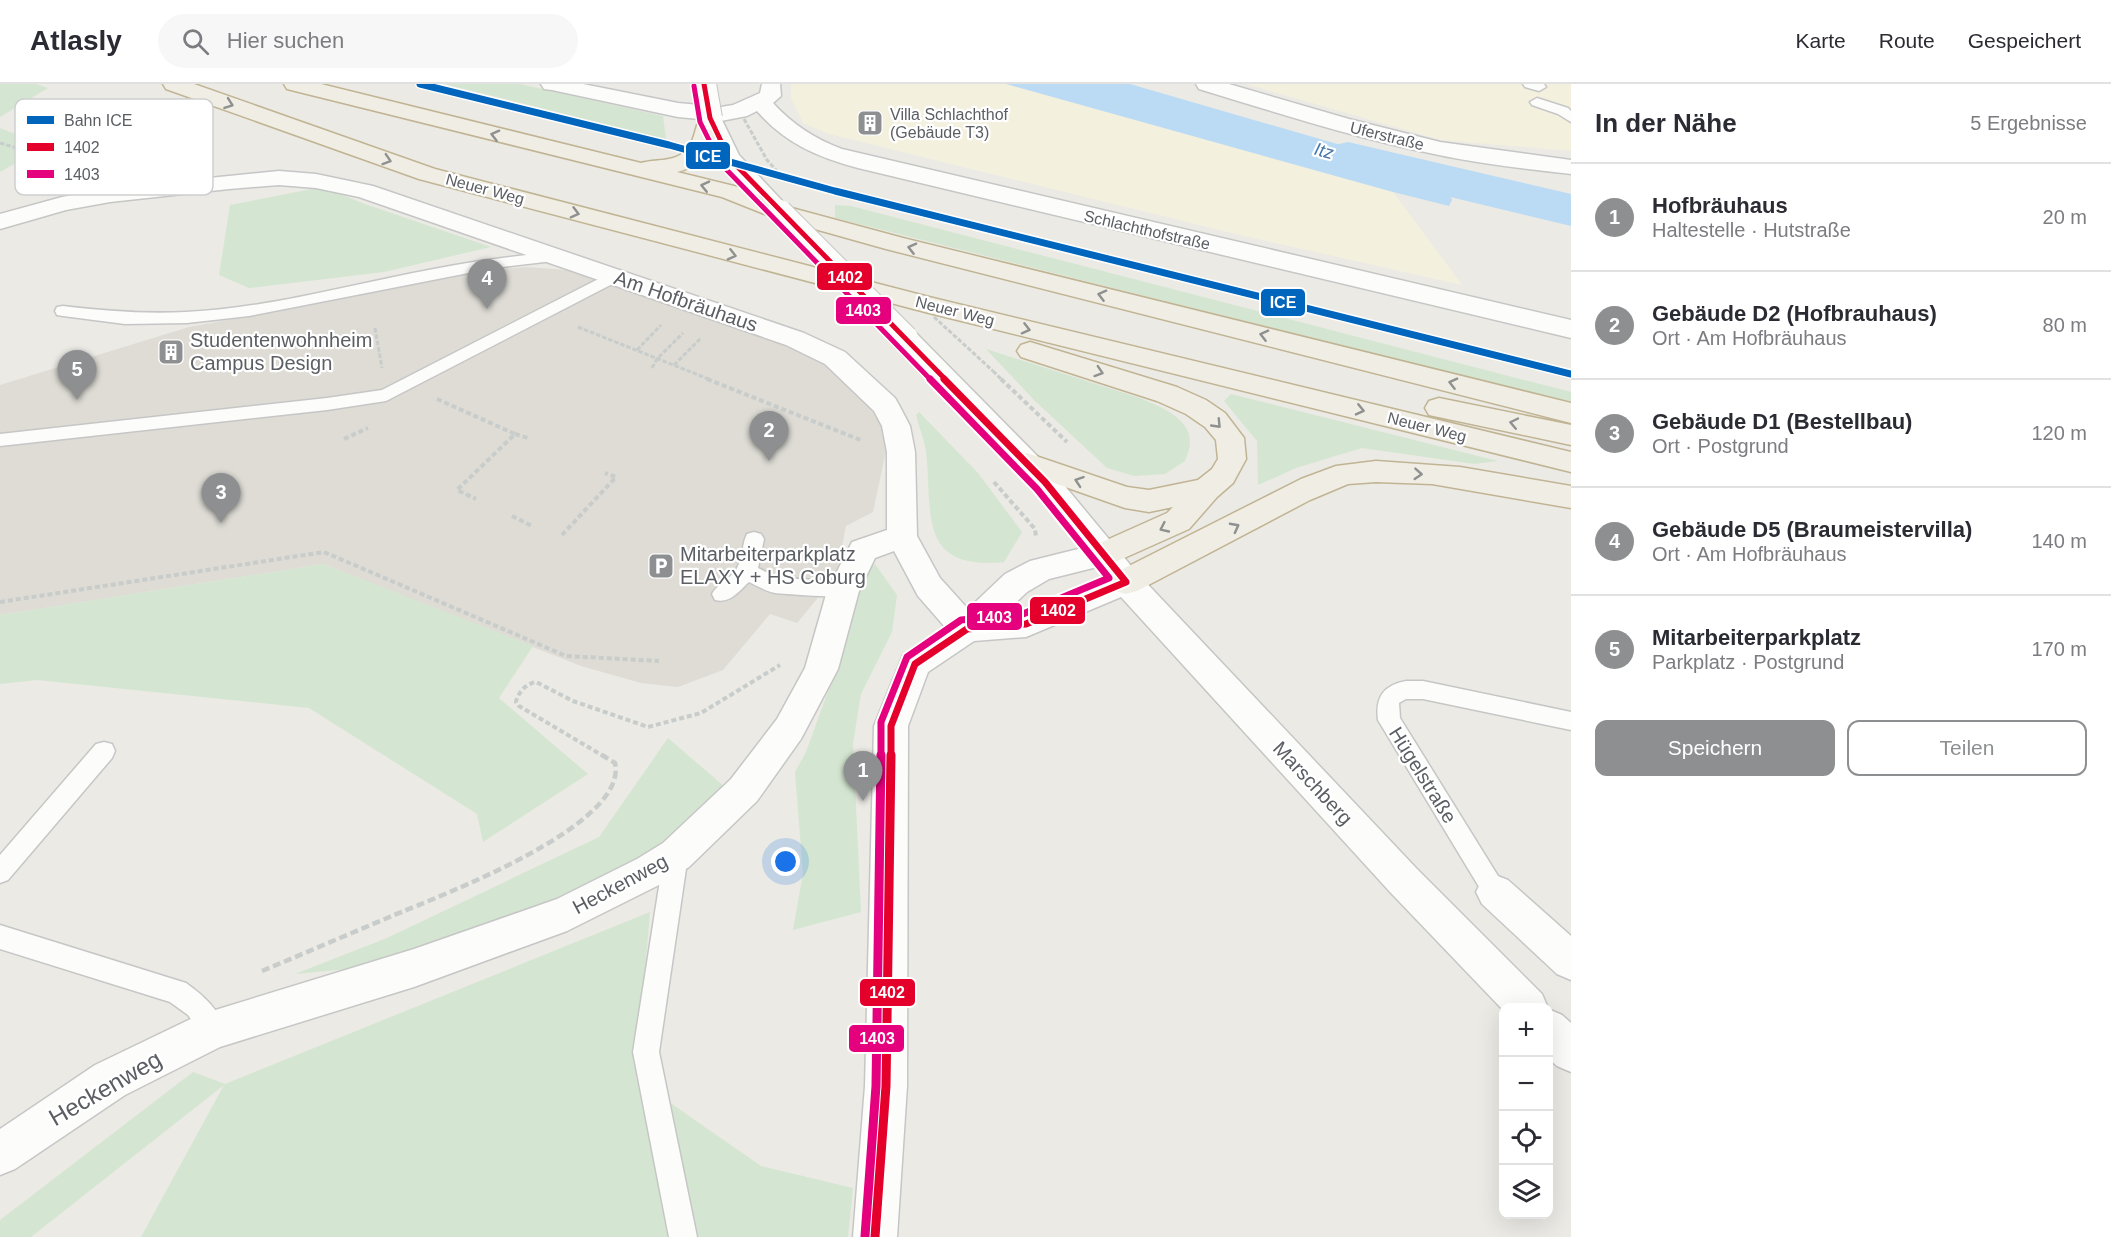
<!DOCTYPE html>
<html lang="de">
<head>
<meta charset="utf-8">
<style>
	:root { --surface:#fff; --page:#f7f7f7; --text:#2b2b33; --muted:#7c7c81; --line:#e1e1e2; --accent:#8d8f90 }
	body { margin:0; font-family:Helvetica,sans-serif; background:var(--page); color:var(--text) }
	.controls { position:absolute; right:18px; bottom:18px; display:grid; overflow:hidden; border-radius:12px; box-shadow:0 6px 24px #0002 }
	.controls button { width:54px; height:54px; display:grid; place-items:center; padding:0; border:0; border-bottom:2px solid var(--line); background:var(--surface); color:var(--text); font:30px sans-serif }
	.you { position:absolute; left:786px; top:778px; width:21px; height:21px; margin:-15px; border:4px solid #fff; border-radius:50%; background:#1a73e8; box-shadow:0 0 0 9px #1a73e833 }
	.badge { display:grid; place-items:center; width:39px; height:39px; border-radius:50%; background:var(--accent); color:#fff; font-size:20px; font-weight:700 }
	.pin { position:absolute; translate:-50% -50px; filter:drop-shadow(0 2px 3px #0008) }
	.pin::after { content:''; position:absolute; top:32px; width:21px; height:18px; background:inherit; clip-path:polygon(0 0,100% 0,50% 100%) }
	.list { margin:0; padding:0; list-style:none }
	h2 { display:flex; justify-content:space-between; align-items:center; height:78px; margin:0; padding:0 24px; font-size:26px }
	h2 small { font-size:20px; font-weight:400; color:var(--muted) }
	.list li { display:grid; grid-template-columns:39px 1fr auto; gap:18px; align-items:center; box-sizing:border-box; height:108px; padding:0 24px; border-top:2px solid var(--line) }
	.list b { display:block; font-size:22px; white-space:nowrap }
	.list p { margin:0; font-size:20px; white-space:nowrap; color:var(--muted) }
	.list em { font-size:20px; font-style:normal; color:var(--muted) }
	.actions { display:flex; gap:12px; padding:18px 24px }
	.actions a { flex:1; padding:14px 0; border:2px solid var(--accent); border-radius:12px; text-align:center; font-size:21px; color:var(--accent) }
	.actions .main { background:var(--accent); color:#fff }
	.icon { flex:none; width:33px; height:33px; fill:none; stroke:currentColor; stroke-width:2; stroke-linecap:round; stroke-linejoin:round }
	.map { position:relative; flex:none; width:1571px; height:1153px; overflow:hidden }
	header { display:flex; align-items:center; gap:36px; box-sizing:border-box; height:84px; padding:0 30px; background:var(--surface); border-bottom:2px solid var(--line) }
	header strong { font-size:28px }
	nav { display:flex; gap:33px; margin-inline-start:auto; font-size:21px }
	.search { width:420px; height:54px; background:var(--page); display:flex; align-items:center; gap:15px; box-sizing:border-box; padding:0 21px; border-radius:33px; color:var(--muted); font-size:22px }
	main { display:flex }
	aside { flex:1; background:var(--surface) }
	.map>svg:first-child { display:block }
	.commercial { fill:#f4f0de }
	.education { fill:#dedcd5 }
	.green { fill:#d4e6d1 }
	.water { fill:#bbdbf4 }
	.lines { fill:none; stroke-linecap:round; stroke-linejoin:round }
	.river { fill:#bbdbf4; fill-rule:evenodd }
	.service-casing { stroke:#c6c6c6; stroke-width:3 }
	.minor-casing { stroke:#c6c6c6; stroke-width:3 }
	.tertiary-casing { stroke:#c6c6c6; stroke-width:3 }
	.trunk-casing { stroke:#c1b494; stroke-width:3 }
	.path-far2 { stroke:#c8ccca; stroke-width:3; stroke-dasharray:4.5 2; stroke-linecap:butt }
	.path-far1 { stroke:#c8ccca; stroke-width:4; stroke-dasharray:5 3; stroke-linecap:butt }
	.path { stroke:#c8ccca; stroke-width:4.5; stroke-dasharray:8 4; stroke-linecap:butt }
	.service { fill:#fcfcfb; fill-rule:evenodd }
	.minor { fill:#fcfcfb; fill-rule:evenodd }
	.tertiary { fill:#fcfcfb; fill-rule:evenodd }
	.trunk { fill:#f0eee4; fill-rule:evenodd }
	.tertiary-bridge-casing { stroke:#c6c6c6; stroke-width:26; stroke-linecap:butt }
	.path-bridge { stroke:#c8ccca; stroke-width:3; stroke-dasharray:4.5 2; stroke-linecap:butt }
	.tertiary-bridge { stroke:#fcfcfb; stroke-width:24 }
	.bus-1-far2-casing { stroke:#fff; stroke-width:8 }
	.bus-1-far1-casing { stroke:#fff; stroke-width:11 }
	.bus-1-casing { stroke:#fff; stroke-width:14 }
	.bus-2-far2-casing { stroke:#fff; stroke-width:8 }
	.bus-2-far1-casing { stroke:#fff; stroke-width:11 }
	.bus-2-casing { stroke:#fff; stroke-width:14 }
	.bus-1-far2 { stroke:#e4002b; stroke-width:5 }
	.bus-1-far1 { stroke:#e4002b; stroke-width:7 }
	.bus-1 { stroke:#e4002b; stroke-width:9 }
	.bus-2-far2 { stroke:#e5007d; stroke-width:5 }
	.bus-2-far1 { stroke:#e5007d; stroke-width:7 }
	.bus-2 { stroke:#e5007d; stroke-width:9 }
	.rail-1-casing { stroke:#fff; stroke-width:10 }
	.rail-1 { stroke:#0065bd; stroke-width:7 }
	.oneway { stroke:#8f9090 }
	.labels { text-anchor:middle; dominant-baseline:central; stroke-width:4.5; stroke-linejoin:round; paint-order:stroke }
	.far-poi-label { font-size:16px; fill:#5b5e63; stroke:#fff; text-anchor:start }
	.far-street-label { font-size:16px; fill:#5b5e63; stroke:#fff }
	.far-water-label { font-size:18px; font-style:italic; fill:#4476ab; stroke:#fff }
	.street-label { font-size:20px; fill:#5b5e63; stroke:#fff }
	.poi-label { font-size:20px; fill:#5b5e63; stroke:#fff; text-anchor:start }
	.near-street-label { font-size:24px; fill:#5b5e63; stroke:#fff }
	.key { fill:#fff; stroke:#cecfd0; stroke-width:1.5 }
	.key-label { font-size:16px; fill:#5b5e63 }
	.line-badge { stroke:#fff; stroke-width:2 }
	.badge-label { font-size:16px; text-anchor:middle; font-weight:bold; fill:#fff }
</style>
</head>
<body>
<header>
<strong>Atlasly</strong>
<div class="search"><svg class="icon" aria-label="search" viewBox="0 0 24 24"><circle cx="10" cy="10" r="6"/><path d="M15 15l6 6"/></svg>Hier suchen</div>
<nav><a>Karte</a><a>Route</a><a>Gespeichert</a></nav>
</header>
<main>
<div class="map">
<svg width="1571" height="1153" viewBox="0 0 1571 1153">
	<rect width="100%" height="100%" fill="#ebeae5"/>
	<path class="commercial" d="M791,0H1006L1338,91L1393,108L1462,201L1240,151L829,50L803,39L791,14Z
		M1246,0H1571V67L1441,56Z"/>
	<path class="education" d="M526,183L568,186L604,195L820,275L859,308L889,353L873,428L846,442L836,492L797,539L770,530L723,586L678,603L641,599L581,582L323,480L0,531V301L189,243L271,228L443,190Z"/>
	<path class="green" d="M0,0H36L48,4L0,33Z
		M444,0H520L663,32L666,55Z
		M0,44L46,62L0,88Z
		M322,103L365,120L491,163L384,188L249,204L219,191L230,121Z
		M835,121L851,122L1571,308V319L835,134Z
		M986,265L1140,314C1159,322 1191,334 1190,359C1190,365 1187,371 1185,377L1165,390L1134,392L1107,384L1035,317Z
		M1231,310L1498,377L1474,380L1362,364L1296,384L1258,401L1257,357L1224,317Z
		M919,328L978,389L1022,448L1004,478C916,487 933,427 926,367C924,355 919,343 916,331Z
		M323,480L533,562L499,614L588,690L483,758L477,730L309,624L37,596L0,600V531Z
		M875,480L897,511L892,548L861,610L853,659L861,828L793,846L803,789L795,688L806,668L839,577L850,503Z
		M668,654L726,704L675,751L601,797L370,883L295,890L387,854L599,753Z
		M650,828L636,995L761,1082L853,1104L848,1153H141L224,1001L31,1153H0V1136L193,988L225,1000Z"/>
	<path class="water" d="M1006,0H1130L1444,91L1452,116L1449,122L1393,108Z"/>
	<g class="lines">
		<path class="river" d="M1348,58L1571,110V142L1330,84L1322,73L1330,62Z"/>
		<g class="service-casing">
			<path id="service" d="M1523,0H1544L1546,3L1539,7L1525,3Z
				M1537,14L1568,24L1571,27V38L1558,30L1532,21L1530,18Z
				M556,168L562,170L564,173L562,176L494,184L249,232L187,239L125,240L63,232L57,231L55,227L57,223L63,222C104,227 144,230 186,228C270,224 352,200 434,185C474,177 515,172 556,168Z
				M614,187L620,188L622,192L620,196L386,317L327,326L0,362V350L327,314L382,306Z
				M754,448L761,450L764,455L758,484C765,487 772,492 780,493C804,497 826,494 850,501L853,507L850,513C845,514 784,510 775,509C766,507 757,502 749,498C739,507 730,520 715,516L712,510C718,499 734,493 738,482C743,472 742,460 747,450Z
				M1406,597H1423L1571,628V646L1423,615H1406L1399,619L1400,634L1503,800L1507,808L1503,816L1495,819L1487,816L1378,636C1375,613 1384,601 1406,597Z
				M104,658L112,660L115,667L112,674L8,796L0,799V771L96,660Z
				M676,760L684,763L688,771L659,968L697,1153H669L633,968L664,771L668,763Z
				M0,841L186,899C204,912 217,924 226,945L222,954L213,958L204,954L188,931L170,918L0,865Z"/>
		</g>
		<g class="minor-casing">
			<path id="minor" d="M541,0H583L678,19L721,23L733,21L760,9L762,0H780L781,12L773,19C793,41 815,55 842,65L1571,236V254L858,84C817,73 785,59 757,27L747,32L721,37L678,33L552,6L544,5Z
				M1196,0H1229L1349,35L1440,58L1571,76V90C1527,85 1482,80 1439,71C1358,55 1278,29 1199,5Z
				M279,87L316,90L373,102L804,249L845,268L895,314L899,321L910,342L915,368L917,452L940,494L968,525L1005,490L1030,477L1102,459L1113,463L1117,471L1113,479L1049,495L1027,508L1005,529L1023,527L1126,486L1137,489L1417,785L1542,910L1548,924H1504V927L1391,809L1121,513L1026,553L974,557L928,588L908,642L907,1002L897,1153H853L865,1002L874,642L903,571L945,543L918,512L894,467L875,474L859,507L838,585L801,655L757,717L689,783L663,799L567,847L414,903L220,963L125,1011L15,1085L0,1091V1045L95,981L199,931L414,865L557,815L637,775L663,759L731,695L777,635L805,584L827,507L852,458L887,446V368L882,342L874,327L825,280L786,261L359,113L316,104L279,101L229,105L110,118L66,126L0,145V130L62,113L110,104Z
				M1495,791L1508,796L1571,852V896L1557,890L1482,820L1476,808L1482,796Z
				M1548,925L1562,931L1571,939V988L1557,982L1548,974Z"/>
		</g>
		<g class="tertiary-casing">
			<path id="tertiary" d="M710,27L718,29L721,34L739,71L788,123L792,128L788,133L780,135L772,133L721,79L699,34L702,29Z
				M906,245L915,248L1055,390L1137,489L1142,498L1137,507L1126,510L1115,507L1035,406L897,260L893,254L897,248Z"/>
		</g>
		<g class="trunk-casing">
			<path id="trunk" d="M163,0H194L435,85L929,213L1571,368V388L929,229L419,95L166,5Z
				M284,0H321L641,79C660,74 682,80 692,57C696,48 697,37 702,29L710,27L718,29L721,34C714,62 708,80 677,88L738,103L788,123L903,154L1571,319V339L886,165L772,133L722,113L287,5Z
				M1030,258L1177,303L1206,316L1225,329L1244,354L1246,375L1233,399L1217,413L1189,445L1113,479L1102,483L1091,479L1087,471L1091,463L1167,429L1173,423L1149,428L1125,424L1017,386L1012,379L1017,372L1027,369L1127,403L1149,406L1198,396L1212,385L1218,375L1216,356L1205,343L1186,330L1157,317L1021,273L1017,267L1021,261Z
				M1439,314L1571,341V361L1429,331L1425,324L1429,317Z
				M1376,377L1460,383L1571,402V424L1432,400L1376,398L1348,400L1310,416L1137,507L1126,510L1115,507L1110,498L1115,489L1301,395L1336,382Z"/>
		</g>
		<path class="path-far2" d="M0,59L40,71L104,82
			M578,243L711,296
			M375,244L382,284
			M637,266L661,241
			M674,281L701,254
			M652,284L657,275L683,249
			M993,287L1002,296"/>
		<path class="path-far1" d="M707,295L863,357
			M1001,295L1067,358
			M437,315L515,350L457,406L476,415
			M515,350L528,354
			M344,355L368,344
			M994,398L1035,445L1036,453
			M512,432L532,442
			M562,451L616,393L605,389
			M0,518L324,468L566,572L659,577
			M605,673L519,622L516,618C518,608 526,600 536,598L573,617L648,643L701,629L780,581"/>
		<path class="path" d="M262,887C305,869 349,850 392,832C439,812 629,742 615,679L602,671"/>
		<use href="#service" class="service"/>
		<use href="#minor" class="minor"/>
		<use href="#tertiary" class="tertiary"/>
		<use href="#trunk" class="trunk"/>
		<g class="tertiary-bridge-casing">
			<path id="tertiary-bridge" d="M704,0L710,34
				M780,128L906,254"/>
		</g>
		<path class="path-bridge" d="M744,35L767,76L785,96
			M934,233L993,287"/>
		<use href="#tertiary-bridge" class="tertiary-bridge"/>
		<g class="bus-1-far2-casing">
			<path id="bus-1-far2" d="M704,0L710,34L729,74L946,296"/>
		</g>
		<g class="bus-1-far1-casing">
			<path id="bus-1-far1" d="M891,673V642L915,580L967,545L1026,540L1126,498L1045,398L944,295"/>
		</g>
		<g class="bus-1-casing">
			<path id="bus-1" d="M875,1153L886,1002L891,671"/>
		</g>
		<g class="bus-2-far2-casing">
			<path id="bus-2-far2" d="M694,2L700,38L721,80L931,296"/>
		</g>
		<g class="bus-2-far1-casing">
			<path id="bus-2-far1" d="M881,673V638L907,573L961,536L1023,530L1109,494L1037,405L930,295"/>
		</g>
		<g class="bus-2-casing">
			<path id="bus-2" d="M865,1152L876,1002L881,671"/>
		</g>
		<use href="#bus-1-far2" class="bus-1-far2"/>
		<use href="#bus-1-far1" class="bus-1-far1"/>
		<use href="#bus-1" class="bus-1"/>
		<use href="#bus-2-far2" class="bus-2-far2"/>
		<use href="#bus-2-far1" class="bus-2-far1"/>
		<use href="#bus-2" class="bus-2"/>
		<g class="rail-1-casing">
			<path id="rail-1" d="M420,0L669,61L835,107L1571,290"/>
		</g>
		<use href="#rail-1" class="rail-1"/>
	</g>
	<defs><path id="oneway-chevron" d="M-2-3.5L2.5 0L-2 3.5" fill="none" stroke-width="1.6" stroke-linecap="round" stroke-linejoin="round" transform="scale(1.5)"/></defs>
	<g class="oneway">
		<use href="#oneway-chevron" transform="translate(229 20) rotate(20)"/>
		<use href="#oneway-chevron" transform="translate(495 51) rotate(-166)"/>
		<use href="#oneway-chevron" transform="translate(387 76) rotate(18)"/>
		<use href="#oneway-chevron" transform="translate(705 102) rotate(-167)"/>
		<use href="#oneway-chevron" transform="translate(575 129) rotate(15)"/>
		<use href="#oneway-chevron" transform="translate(912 164) rotate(-166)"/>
		<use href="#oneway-chevron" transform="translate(732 171) rotate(14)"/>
		<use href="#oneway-chevron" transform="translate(1102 211) rotate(-166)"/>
		<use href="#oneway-chevron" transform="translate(1026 245) rotate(14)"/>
		<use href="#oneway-chevron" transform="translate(1264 251) rotate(-166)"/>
		<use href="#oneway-chevron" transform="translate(1099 288) rotate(18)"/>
		<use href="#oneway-chevron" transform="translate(1453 299) rotate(-166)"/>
		<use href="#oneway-chevron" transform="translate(1360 326) rotate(13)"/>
		<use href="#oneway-chevron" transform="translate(1514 339) rotate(-168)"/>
		<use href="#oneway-chevron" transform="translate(1217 340) rotate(46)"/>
		<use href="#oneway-chevron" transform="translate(1418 390) rotate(4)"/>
		<use href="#oneway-chevron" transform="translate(1079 397) rotate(-161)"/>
		<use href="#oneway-chevron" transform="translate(1235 443) rotate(-28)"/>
		<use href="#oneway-chevron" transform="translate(1164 444) rotate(155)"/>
	</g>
	<defs>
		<g id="building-square" transform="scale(1.35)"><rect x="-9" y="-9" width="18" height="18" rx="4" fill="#8d8f90" stroke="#fff"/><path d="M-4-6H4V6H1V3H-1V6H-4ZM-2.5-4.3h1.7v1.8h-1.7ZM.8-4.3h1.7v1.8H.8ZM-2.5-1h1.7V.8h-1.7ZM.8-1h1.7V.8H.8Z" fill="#fff"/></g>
		<g id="parking-square" transform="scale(1.35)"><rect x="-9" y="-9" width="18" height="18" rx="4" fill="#8d8f90" stroke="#fff"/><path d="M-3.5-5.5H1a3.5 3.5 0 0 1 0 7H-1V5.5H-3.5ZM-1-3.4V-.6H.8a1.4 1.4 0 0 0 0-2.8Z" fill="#fff"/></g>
	</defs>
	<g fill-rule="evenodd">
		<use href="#building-square" x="870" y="39"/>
		<use href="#building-square" x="171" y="268"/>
		<use href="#parking-square" x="661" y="482"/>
	</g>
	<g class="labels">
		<g class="far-poi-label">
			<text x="890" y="30">Villa Schlachthof<tspan x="890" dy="18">(Gebäude T3)</tspan></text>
		</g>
		<g class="far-street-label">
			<text transform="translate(1387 52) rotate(14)">Uferstraße</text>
			<text transform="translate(485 105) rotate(15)">Neuer Weg</text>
			<text transform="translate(1147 146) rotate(13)">Schlachthofstraße</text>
			<text transform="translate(955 227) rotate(14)">Neuer Weg</text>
			<text transform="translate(1427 343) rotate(14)">Neuer Weg</text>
		</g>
		<g class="far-water-label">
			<text transform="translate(1324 67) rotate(15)">Itz</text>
		</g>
		<g class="street-label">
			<text transform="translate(686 217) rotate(19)">Am Hofbräuhaus</text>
			<text transform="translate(1423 691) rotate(58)">Hügelstraße</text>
			<text transform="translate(1313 699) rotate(47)">Marschberg</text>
			<text transform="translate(620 800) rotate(-28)">Heckenweg</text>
		</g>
		<g class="poi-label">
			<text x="190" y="256">Studentenwohnheim<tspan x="190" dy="23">Campus Design</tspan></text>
			<text x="680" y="470">Mitarbeiterparkplatz<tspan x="680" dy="23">ELAXY + HS Coburg</tspan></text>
		</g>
		<g class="near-street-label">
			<text transform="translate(105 1004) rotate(-30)">Heckenweg</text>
		</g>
	</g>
	<rect x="15" y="15" width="198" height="96" rx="9" class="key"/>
	<rect x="27" y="32" width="27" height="8" fill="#0065bd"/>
	<rect x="27" y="59" width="27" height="8" fill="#e4002b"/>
	<rect x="27" y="86" width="27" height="8" fill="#e5007d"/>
	<g class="key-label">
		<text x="64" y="42">Bahn ICE</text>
		<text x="64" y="69">1402</text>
		<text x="64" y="96">1403</text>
	</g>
	<g class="line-badge">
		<rect x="685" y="57" width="46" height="29" rx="6" fill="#0065bd"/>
		<rect x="816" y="178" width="57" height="29" rx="6" fill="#e4002b"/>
		<rect x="1260" y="204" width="46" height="29" rx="6" fill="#0065bd"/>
		<rect x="835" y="212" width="57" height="29" rx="6" fill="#e5007d"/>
		<rect x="1029" y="512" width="57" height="29" rx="6" fill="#e4002b"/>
		<rect x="966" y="518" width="57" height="29" rx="6" fill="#e5007d"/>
		<rect x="859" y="894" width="57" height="29" rx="6" fill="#e4002b"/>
		<rect x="848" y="940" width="57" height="29" rx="6" fill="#e5007d"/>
	</g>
	<g class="badge-label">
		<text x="708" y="78">ICE</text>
		<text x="845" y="199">1402</text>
		<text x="1283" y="224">ICE</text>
		<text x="863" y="232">1403</text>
		<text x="1058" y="532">1402</text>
		<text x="994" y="539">1403</text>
		<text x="887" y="914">1402</text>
		<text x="877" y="960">1403</text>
	</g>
</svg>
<div class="controls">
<button>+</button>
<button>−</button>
<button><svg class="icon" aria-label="locate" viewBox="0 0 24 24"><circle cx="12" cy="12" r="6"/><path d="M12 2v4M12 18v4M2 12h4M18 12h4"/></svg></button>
<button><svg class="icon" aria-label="layers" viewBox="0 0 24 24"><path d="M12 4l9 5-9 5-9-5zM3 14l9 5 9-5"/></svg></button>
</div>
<div class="you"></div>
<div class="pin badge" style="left:863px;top:717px">1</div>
<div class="pin badge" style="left:769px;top:377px">2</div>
<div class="pin badge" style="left:221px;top:439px">3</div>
<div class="pin badge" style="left:487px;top:225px">4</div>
<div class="pin badge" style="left:77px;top:316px">5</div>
</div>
<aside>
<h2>In der Nähe<small>5 Ergebnisse</small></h2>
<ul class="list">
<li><span class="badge">1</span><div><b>Hofbräuhaus</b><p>Haltestelle · Hutstraße</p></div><em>20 m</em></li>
<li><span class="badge">2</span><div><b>Gebäude D2 (Hofbrauhaus)</b><p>Ort · Am Hofbräuhaus</p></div><em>80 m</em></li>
<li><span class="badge">3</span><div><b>Gebäude D1 (Bestellbau)</b><p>Ort · Postgrund</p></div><em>120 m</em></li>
<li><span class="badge">4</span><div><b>Gebäude D5 (Braumeistervilla)</b><p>Ort · Am Hofbräuhaus</p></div><em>140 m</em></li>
<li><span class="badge">5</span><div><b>Mitarbeiterparkplatz</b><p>Parkplatz · Postgrund</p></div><em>170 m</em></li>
</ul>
<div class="actions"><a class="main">Speichern</a><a>Teilen</a></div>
</aside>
</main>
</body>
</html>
